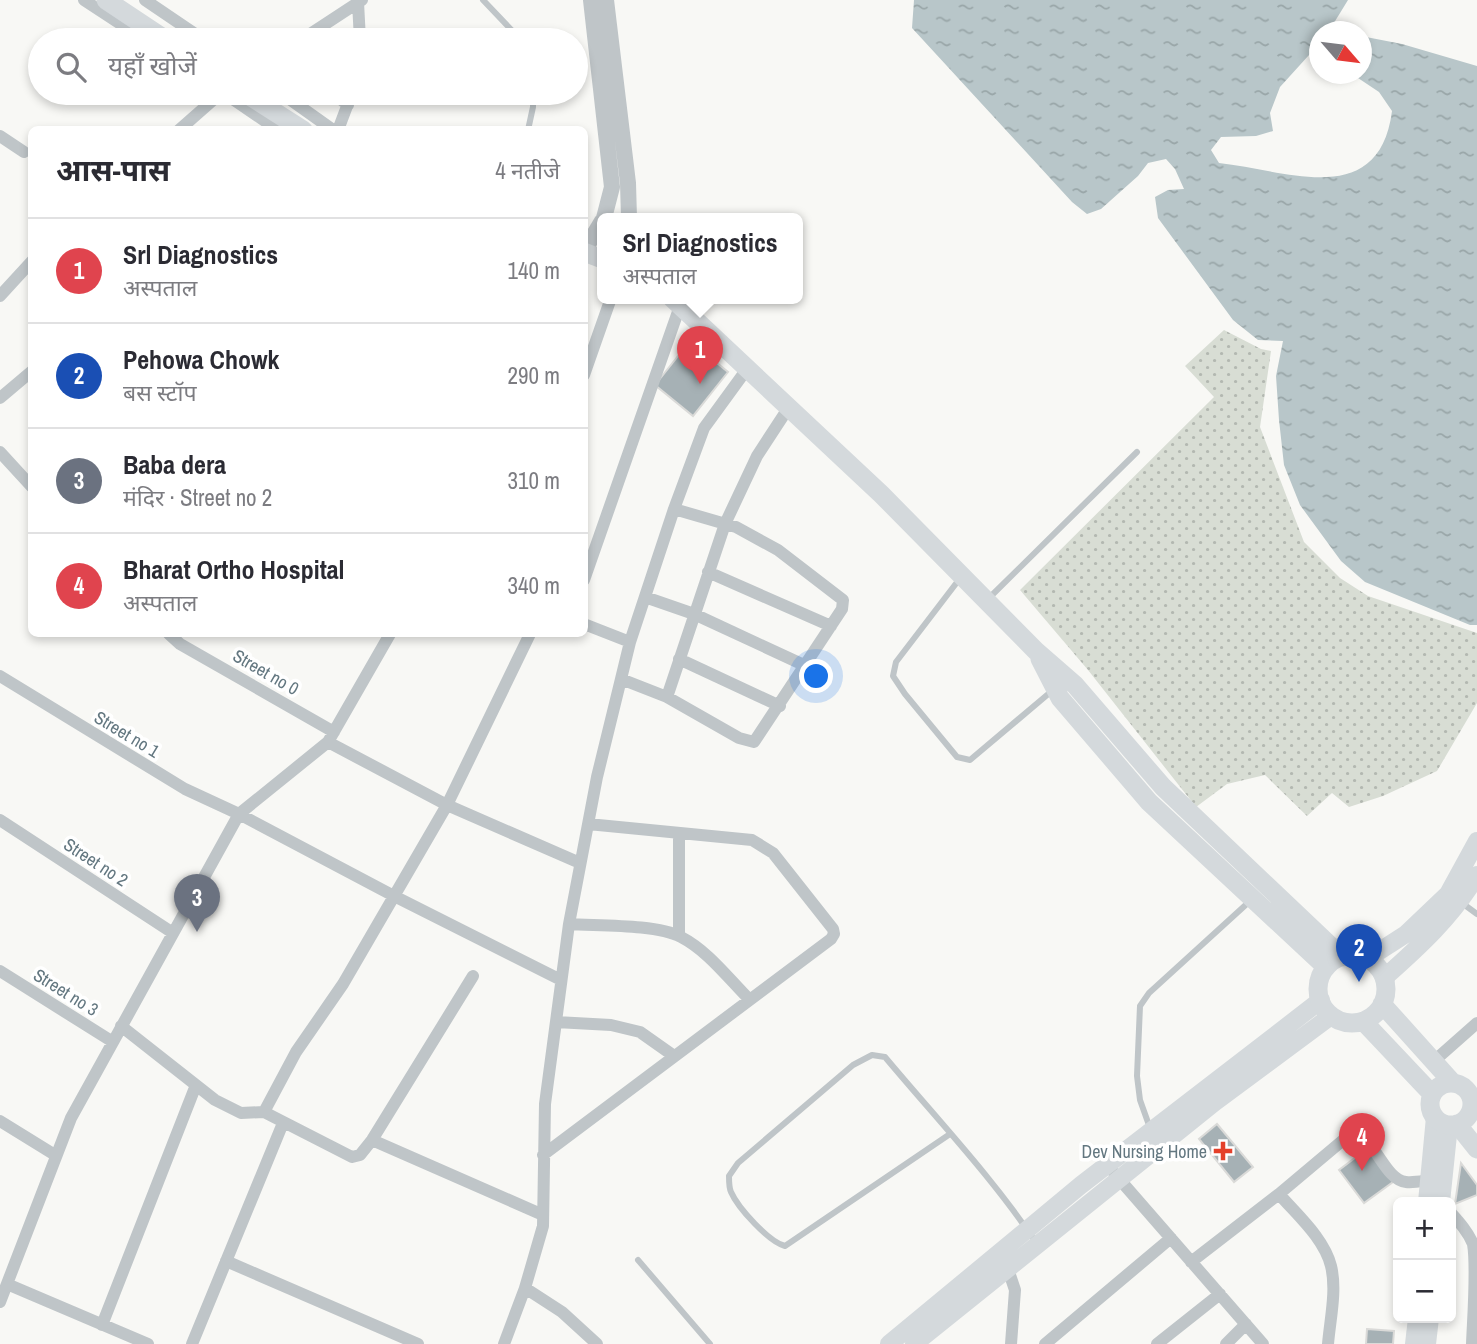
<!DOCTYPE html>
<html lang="hi">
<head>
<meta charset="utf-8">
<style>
	:root { --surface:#fff; --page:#f7f7f7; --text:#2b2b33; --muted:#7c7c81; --line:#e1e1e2; --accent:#db2777 }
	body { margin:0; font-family:"Archivo Narrow","Noto Sans Devanagari",sans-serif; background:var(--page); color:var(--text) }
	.controls { position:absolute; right:21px; bottom:21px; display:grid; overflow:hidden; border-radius:10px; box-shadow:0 4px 10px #0003 }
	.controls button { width:63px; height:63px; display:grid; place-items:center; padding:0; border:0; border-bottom:2px solid var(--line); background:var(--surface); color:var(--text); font:35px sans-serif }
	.compass { position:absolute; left:1309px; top:21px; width:63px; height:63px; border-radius:50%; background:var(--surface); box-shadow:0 4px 10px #0003; rotate:118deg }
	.you { position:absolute; left:817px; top:677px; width:24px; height:24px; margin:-18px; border:5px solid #fff; border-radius:50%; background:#1a73e8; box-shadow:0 0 0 10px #1a73e833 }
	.badge { display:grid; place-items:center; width:46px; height:46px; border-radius:50%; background:var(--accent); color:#fff; font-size:23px; font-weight:700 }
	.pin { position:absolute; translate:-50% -58px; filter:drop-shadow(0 2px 4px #0008) }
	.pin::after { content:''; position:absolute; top:37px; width:24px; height:21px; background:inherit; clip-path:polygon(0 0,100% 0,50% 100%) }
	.popup { position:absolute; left:597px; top:213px; width:206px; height:91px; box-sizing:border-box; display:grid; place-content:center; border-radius:10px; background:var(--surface); filter:drop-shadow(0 2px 5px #0005); font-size:23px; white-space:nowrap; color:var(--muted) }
	.popup b { font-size:26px; color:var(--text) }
	.popup::after { content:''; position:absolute; left:50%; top:100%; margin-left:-14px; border:14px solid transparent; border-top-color:var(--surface) }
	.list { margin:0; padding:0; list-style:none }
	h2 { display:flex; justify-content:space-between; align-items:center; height:91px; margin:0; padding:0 28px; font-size:30px }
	h2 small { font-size:23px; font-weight:400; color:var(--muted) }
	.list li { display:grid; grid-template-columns:46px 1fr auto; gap:21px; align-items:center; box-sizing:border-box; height:105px; padding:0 28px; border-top:2px solid var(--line) }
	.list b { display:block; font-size:26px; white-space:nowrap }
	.list p { margin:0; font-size:23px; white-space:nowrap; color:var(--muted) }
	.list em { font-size:23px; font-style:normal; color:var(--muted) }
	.icon { flex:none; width:38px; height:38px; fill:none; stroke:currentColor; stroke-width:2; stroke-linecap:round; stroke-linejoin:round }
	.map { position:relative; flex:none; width:1477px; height:1344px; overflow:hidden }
	.search { position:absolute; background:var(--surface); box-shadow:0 4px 10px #0003; left:28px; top:28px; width:560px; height:77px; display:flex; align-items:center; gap:18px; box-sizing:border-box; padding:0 24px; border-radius:38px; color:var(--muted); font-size:26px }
	.panel { position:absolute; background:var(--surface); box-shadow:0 4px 10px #0003; left:28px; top:126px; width:560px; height:511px; border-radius:10px }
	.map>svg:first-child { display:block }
	.park { fill:url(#park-dots) }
	.water { fill:url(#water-ripples) }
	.building { fill:#a6b1b5; stroke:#dadad8; stroke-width:2 }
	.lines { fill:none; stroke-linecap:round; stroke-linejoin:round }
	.service { stroke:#bfc5c8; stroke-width:6 }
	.minor { stroke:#bfc5c8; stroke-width:12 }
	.tertiary { stroke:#bfc5c8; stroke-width:16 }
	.secondary { stroke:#d4d9dc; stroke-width:18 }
	.primary { stroke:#d4d9dc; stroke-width:19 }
	.poi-dot { fill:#e4402a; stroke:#fff; stroke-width:2.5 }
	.labels { text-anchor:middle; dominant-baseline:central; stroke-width:7; stroke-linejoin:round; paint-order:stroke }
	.street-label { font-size:18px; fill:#637780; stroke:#fff }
	.poi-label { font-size:18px; fill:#637780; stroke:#fff; text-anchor:end }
</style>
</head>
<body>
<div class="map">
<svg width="1477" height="1344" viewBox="0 0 1477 1344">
	<defs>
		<pattern id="park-dots" width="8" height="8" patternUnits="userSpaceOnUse" patternTransform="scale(1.75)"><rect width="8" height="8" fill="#d8ddd4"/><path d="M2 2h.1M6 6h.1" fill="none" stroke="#b3b8b1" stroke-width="1.8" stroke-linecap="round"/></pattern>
		<pattern id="water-ripples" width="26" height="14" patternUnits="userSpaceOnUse" patternTransform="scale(1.75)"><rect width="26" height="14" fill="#b8c6c9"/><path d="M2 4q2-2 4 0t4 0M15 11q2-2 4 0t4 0" fill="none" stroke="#99a6a8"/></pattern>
	</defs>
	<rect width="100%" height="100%" fill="#f8f8f5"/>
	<path class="park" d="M1224,330L1261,349L1271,351L1260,427L1304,542L1340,578L1368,596L1477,633V703L1437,771L1383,796L1349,807L1332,793L1307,816L1265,775L1227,784L1196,807L1088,670L1020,590L1214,397L1185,366Z"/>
	<path class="water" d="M914,0H1348L1329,31L1320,32L1319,44L1280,87L1270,113L1273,131L1256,136L1221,137L1211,150L1219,163C1286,170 1379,211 1392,111L1379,92L1352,74H1362V39L1366,37L1402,44L1477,66V625H1470L1365,582L1341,561L1300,505L1284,465L1279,420L1276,376L1283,341L1258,340L1233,320L1158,218L1155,197L1168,190L1184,189L1175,169L1166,159L1148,163L1138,176L1101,209L1087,214L1072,202L912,28Z"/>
	<path class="building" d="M690,341L728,372L693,416L655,385Z
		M1217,1124L1253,1167L1234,1182L1199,1139Z
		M1368,1148L1393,1182L1364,1203L1339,1170Z
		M1461,1163L1477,1185V1195L1455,1204Z
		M1367,1329L1394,1331L1393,1344H1366Z"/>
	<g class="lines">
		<path class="service" d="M483,0L521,40
			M528,130L533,107V93
			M961,577L896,662L893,676L905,694L957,757L970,760L1053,690
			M989,598L1137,452
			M1462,903L1477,914
			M1150,1128L1140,1100L1137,1076L1140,1006L1149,993L1250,901
			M950,1134L785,1246C769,1242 738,1208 731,1192C729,1188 729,1181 729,1176L738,1163L853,1065L872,1055L885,1057C936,1118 993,1178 1037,1244
			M638,1260L710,1344"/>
		<path class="minor" d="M84,0L145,40
			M145,0L204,40
			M358,2L360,40
			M301,40L362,0
			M224,93L278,130
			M281,93L333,130
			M333,93L348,105
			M179,130L221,93
			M338,130L352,93
			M0,136L24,152
			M0,296L32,261
			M584,375L611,298
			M0,398L32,371
			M0,452L32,487
			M708,572L831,626
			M584,580L680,306
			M645,597L694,614L806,666
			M584,624L630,642
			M169,634L180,644L334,732
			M679,659L780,706
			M0,676L185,789L239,814L394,896L561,980
			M621,679L667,697L739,738L754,742L842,609L843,600L778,550L736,527L674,509
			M667,697L725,524L757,456L789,407
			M328,742L447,805L580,863
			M0,820L173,933
			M569,924C598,926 656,924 681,937C708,951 728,978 749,999
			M679,936V833
			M0,971L113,1042
			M556,1022L611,1025L640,1032L674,1056
			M121,1026L215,1100L241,1113L264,1112L352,1157L360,1155L372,1140L473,976
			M1434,1061L1477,1023
			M264,1112L296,1052L343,984L447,805L530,634
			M0,1121L55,1155
			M372,1140L543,1215
			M543,1155L831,939L834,934L833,929L773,853L752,840L588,824
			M1114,1173L1263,1344
			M1279,1194L1348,1136L1355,1133C1376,1140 1385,1180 1406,1182C1413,1183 1422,1181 1429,1180
			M1451,1213C1460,1223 1468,1232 1473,1244C1477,1267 1473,1318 1472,1344
			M226,1261L418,1344
			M1191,1262L1279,1194C1297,1215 1324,1238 1331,1266C1337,1290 1330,1320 1328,1344
			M1008,1269L1015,1290L1011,1344
			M7,1284L148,1344
			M525,1288L562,1312L597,1344
			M0,1302L71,1118L239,814L328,742L390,634
			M102,1325L196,1085
			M192,1344L283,1123
			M504,1344L525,1288L543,1226L545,1104L569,924L597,777L621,679L630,642L674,509L704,428L747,369
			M1045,1344L1171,1238
			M1157,1344L1220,1294
			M1226,1344L1246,1324"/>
		<path class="tertiary" d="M591,0L612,187L604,218
			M606,0L628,183L629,218
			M584,251L602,221"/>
		<path class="secondary" d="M1367,959L1406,934L1448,894L1477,841
			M1384,978C1419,947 1453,916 1477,875
			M1427,1202L1435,1117
			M1441,1202L1449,1125
			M889,1344L1081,1185L1321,1000
			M914,1344L1215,1102L1331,1016
			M1414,1344L1417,1318
			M1427,1344L1430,1318"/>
		<path class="primary" d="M106,0L166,40
			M245,93L303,130
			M584,252L602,259
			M672,298L881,494L1036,651L1075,685L1163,787L1342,957
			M1040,659L1060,698L1149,802L1326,967
			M1318 989a34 34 0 1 1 68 0a34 34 0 1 1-68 0Z
			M1382,1004L1453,1083
			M1363,1021L1432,1094
			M1430 1104a21 21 0 1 1 42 0a21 21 0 1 1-42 0Z
			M1457,1124L1477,1149"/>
	</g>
	<path class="poi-dot" d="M1219.5 1140.5h7v7h7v7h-7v7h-7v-7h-7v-7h7z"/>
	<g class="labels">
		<g class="street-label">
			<text transform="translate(266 672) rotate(30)">Street no 0</text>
			<text transform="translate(127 734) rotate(31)">Street no 1</text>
			<text transform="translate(96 862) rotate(33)">Street no 2</text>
			<text transform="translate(66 992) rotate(32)">Street no 3</text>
		</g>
		<g class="poi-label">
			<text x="1207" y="1151">Dev Nursing Home</text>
		</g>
	</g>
</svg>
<div class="controls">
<button>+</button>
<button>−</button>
</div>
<svg class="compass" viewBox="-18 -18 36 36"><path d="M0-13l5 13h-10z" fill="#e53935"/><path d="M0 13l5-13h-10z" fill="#7c7c81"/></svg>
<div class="you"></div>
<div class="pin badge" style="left:700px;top:384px;background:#e0444e">1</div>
<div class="popup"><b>Srl Diagnostics</b>अस्पताल</div>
<div class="pin badge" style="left:1359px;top:982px;background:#1a4fb4">2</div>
<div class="pin badge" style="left:197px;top:932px;background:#6b7280">3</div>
<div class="pin badge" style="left:1362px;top:1171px;background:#e0444e">4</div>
<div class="search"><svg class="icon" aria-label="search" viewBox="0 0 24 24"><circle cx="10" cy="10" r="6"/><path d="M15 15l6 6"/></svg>यहाँ खोजें</div>
<section class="panel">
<h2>आस-पास<small>4 नतीजे</small></h2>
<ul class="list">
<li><span class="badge" style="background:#e0444e">1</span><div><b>Srl Diagnostics</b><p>अस्पताल</p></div><em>140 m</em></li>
<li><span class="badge" style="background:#1a4fb4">2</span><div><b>Pehowa Chowk</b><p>बस स्टॉप</p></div><em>290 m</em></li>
<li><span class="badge" style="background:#6b7280">3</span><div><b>Baba dera</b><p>मंदिर · Street no 2</p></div><em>310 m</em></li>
<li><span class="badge" style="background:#e0444e">4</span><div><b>Bharat Ortho Hospital</b><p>अस्पताल</p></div><em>340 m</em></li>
</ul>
</section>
</div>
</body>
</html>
